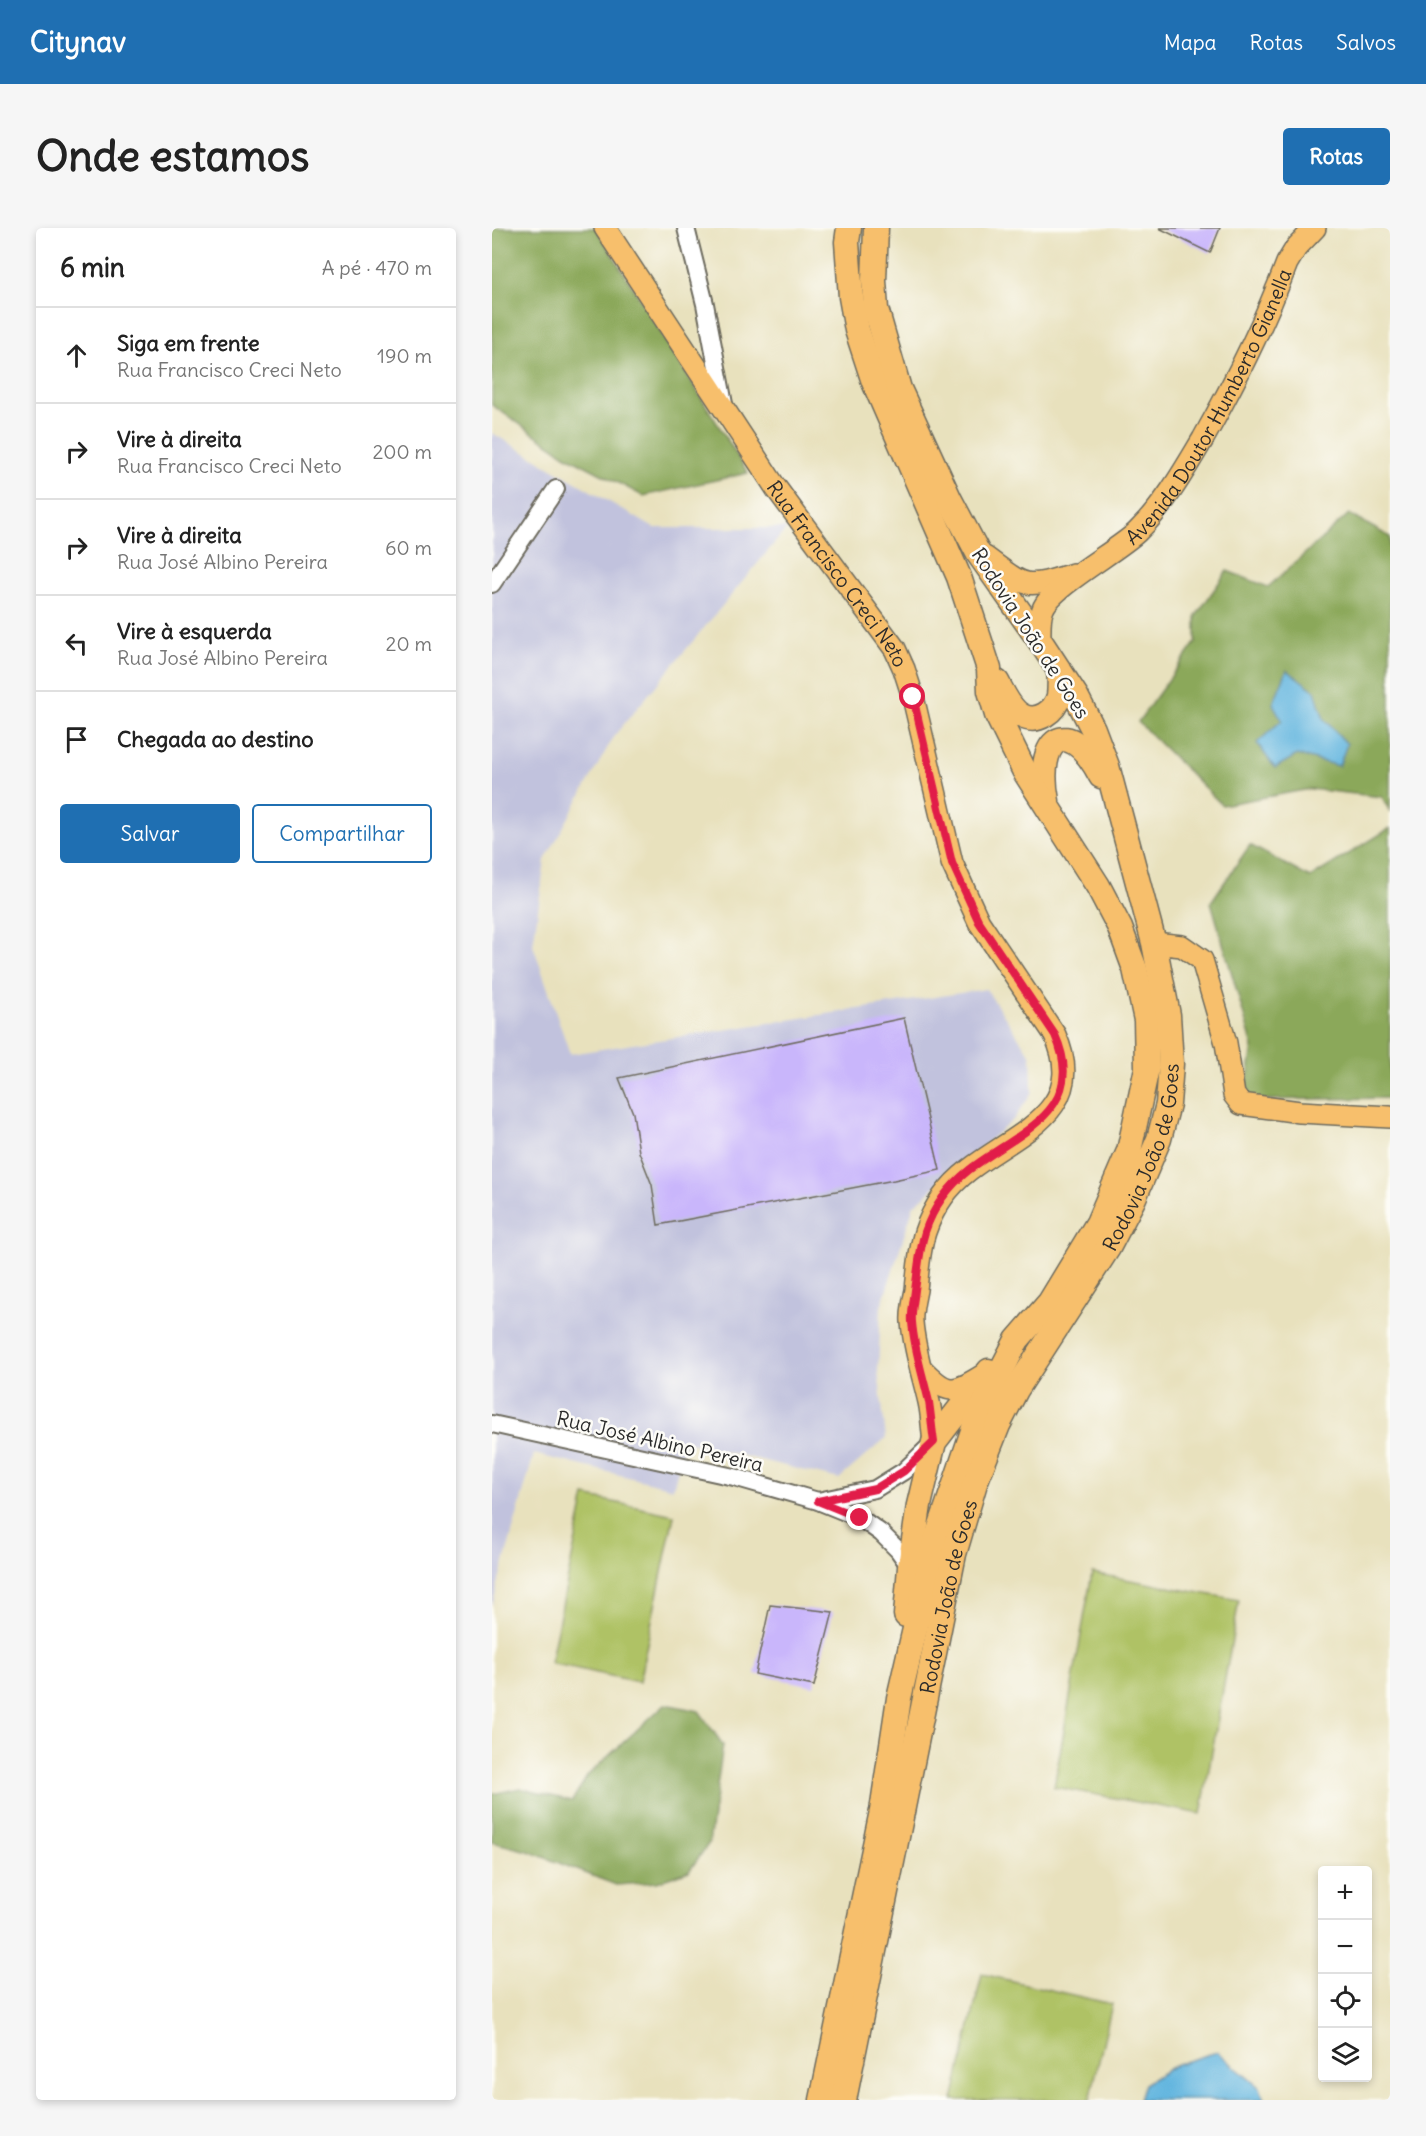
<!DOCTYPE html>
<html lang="pt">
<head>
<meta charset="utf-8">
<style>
	:root { --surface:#fff; --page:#f6f6f6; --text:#222; --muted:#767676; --line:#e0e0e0; --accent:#1f6fb2 }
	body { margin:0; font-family:Delius,sans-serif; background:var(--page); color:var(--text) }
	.controls { position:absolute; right:18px; bottom:18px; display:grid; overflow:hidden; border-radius:6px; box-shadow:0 3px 9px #0003 }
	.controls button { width:54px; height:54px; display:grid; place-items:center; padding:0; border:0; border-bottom:2px solid var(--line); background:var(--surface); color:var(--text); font:30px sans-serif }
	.stop { position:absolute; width:18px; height:18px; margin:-14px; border:4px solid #e11d48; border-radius:50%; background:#fff }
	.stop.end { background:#e11d48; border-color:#fff; box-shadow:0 2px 6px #0008 }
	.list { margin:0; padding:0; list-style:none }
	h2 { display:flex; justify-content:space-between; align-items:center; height:78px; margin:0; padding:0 24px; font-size:26px }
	h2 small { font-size:20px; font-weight:400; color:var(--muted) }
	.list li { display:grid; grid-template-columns:39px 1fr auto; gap:18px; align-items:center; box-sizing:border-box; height:96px; padding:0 24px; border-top:2px solid var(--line) }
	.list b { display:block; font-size:22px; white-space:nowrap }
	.list p { margin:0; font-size:20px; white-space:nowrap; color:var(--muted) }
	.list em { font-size:20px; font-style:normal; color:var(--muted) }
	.actions { display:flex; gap:12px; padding:18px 24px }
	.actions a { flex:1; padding:14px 0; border:2px solid var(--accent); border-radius:6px; text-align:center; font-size:21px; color:var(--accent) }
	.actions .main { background:var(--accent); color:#fff }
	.icon { flex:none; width:33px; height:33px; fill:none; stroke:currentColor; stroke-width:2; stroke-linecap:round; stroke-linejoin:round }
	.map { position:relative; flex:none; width:898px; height:1872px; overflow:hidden; border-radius:6px }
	header { display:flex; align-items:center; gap:36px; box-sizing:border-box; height:84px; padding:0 30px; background:var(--accent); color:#fff }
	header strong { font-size:28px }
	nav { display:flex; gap:33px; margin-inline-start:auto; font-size:21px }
	.intro { display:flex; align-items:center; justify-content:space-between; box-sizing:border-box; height:144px; padding:0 36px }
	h1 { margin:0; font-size:42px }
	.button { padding:15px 27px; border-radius:6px; background:var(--accent); color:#fff; font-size:21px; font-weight:700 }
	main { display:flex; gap:36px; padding:0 36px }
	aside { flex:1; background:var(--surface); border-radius:6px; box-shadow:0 3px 9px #0003 }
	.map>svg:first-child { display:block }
	.industrial { fill:#c1c2dd }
	.green { fill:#afc265; stroke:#6d7648; stroke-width:1.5 }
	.forest { fill:#8ba85a; stroke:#5b6a42; stroke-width:1.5 }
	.water { fill:#64b6df; stroke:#487085; stroke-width:1.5 }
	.building { fill:#c9b6fb }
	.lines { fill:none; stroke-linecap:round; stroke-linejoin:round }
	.minor-casing { stroke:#6d6b5e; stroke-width:20 }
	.major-casing { stroke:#6d6b5e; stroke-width:24 }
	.highway-casing { stroke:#6d6b5e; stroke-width:27 }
	.minor { stroke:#fff; stroke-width:16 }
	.major { stroke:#f7bf6c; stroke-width:21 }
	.highway { stroke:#f7bf6c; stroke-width:24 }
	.route { stroke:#e11d48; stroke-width:8 }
	.labels { text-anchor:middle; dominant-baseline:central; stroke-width:5; stroke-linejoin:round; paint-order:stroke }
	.street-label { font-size:20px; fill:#2b2b2b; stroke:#fdfcf7 }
</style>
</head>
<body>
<header>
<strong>Citynav</strong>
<nav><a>Mapa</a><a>Rotas</a><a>Salvos</a></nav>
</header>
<div class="intro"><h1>Onde estamos</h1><a class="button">Rotas</a></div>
<main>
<aside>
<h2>6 min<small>A pé · 470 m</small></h2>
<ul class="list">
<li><svg class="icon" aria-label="ahead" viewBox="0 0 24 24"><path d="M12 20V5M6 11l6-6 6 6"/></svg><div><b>Siga em frente</b><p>Rua Francisco Creci Neto</p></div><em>190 m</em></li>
<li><svg class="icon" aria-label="right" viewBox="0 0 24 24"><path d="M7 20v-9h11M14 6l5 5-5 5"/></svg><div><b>Vire à direita</b><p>Rua Francisco Creci Neto</p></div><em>200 m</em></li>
<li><svg class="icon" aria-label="right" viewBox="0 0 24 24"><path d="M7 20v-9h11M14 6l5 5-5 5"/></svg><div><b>Vire à direita</b><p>Rua José Albino Pereira</p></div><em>60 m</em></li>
<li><svg class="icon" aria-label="left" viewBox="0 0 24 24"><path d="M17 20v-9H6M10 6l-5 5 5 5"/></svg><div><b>Vire à esquerda</b><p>Rua José Albino Pereira</p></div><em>20 m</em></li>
<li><svg class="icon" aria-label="arrive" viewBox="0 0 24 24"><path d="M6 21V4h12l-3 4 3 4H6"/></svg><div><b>Chegada ao destino</b></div></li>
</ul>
<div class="actions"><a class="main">Salvar</a><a>Compartilhar</a></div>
</aside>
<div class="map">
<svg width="898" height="1872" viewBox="0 0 898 1872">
	<rect width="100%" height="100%" fill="#fdfcf7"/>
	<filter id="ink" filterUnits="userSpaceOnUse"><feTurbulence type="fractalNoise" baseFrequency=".0167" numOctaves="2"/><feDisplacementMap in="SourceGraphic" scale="12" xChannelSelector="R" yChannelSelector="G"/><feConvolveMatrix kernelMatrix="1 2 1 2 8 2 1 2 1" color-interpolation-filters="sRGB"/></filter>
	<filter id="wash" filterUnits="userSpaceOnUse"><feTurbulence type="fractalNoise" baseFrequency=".008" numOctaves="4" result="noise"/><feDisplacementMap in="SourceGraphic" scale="24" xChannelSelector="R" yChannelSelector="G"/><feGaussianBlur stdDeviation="1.35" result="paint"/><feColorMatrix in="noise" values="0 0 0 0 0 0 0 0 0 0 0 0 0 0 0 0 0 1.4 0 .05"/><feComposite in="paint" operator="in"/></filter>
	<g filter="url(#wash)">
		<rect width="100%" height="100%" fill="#e8e1bd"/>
		<path class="industrial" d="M0,205L162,300H295L122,508L53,632L41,717L78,826L494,761L539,828L540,865L522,891L422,977L389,1079L386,1143L394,1210L347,1251L194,1214L181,1260L42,1226L0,1378Z"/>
		<path class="green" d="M93,1268L182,1287L147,1454L58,1435Z
			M600,1345L747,1372L709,1586L562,1559Z
			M490,1746L620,1776L598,1872H461Z"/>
		<path class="forest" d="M0,0H104L256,245L151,268L73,227L0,177Z
			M857,286L898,309V584L890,569L818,561L730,577L646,494L704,414V388L735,343L776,359Z
			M898,600V870L752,872L761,819L719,674L758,617L818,650Z
			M173,1476L207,1483L231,1517L217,1615L197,1643L165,1654L124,1657L36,1623L0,1614V1566L28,1560L80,1573L96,1547Z"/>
		<path class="water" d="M795,442L823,463L832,491L855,516L847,538L805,527L783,540L765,515L790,492L781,476Z
			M725,1824L768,1860L772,1872H647L652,1856L685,1836Z"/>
		<g id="blocks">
			<path class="building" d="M667,0H728L718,25Z
				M412,790L448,942L402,952L166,997L160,957L147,924L141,885L127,850Z
				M278,1377L341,1384L322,1458L263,1446Z"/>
		</g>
	</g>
	<g filter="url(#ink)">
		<use href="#blocks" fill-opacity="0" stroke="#6d6b5e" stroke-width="1.5"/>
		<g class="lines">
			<g class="minor-casing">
				<path id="minor" d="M194,0L213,76L232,176
					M0,356L64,261
					M0,1196L242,1249L326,1273L368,1290L389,1305L406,1322L418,1339
					M326,1273L383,1261L412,1243L442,1214"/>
			</g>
			<g class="major-casing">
				<g id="major">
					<path id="s1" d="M113,0L284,260L403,421L412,441L421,469L460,635L487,694L563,807C597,883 526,904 477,942C456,958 441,980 433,1004C427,1023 426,1043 424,1062C422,1072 419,1084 420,1094C422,1121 431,1148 437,1174C440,1187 440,1201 442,1214"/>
					<path d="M493,329C534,359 531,362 581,346"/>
					<path id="s2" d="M548,413C548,403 547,390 551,381C559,359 625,323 645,304C672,278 692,243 711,211C743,154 772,96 795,35L804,20L823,0"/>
					<path d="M662,715L690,718L710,732L734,815L742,867L749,876L808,884L898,889"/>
					<path d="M429,1140C456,1168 461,1166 493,1146"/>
				</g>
			</g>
			<g class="highway-casing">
				<g id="highway">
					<path d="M505,454C511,465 518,482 530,488C546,496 563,483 567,468C568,459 568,452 567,443"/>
					<path d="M555,573C543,512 575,483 609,548"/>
					<path d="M414,1387L418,1339L427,1277L442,1214L497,1143"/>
					<path d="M330,1872L390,1583L407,1470L442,1318L486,1188L525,1112L558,1074L606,995L637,923L655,840L654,792L643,741L628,700L606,658L533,544L505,487L498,463L497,441L467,349L382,154L365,102L359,69L355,14L357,0"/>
					<path id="s3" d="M352,1872L462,1326L483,1255L506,1197L524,1162L616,1020L641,972L667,911L676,876L679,836L676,787L662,715L615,538L601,501L584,468L548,413L486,325L457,270L407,161L384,81L382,53L384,0"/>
				</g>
			</g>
			<use href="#minor" class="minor"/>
			<use href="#major" class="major"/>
			<use href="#highway" class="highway"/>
		</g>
	</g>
	<g class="lines" filter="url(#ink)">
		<path class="route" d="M368,1290L326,1273L383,1261L412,1243L442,1214C440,1201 439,1187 437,1174C431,1148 422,1121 420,1094C419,1084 422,1072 423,1062C426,1043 427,1023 433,1004C441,980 457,958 477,942C526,904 597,883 563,807L487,694L460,635L421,469"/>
	</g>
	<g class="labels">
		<g class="street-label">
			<text stroke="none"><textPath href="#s2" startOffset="300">Avenida Doutor Humberto Gianella</textPath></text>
			<text stroke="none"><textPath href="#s1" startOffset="417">Rua Francisco Creci Neto</textPath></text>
			<text transform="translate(539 405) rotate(57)">Rodovia João de Goes</text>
			<text stroke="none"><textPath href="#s3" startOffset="1000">Rodovia João de Goes</textPath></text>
			<text transform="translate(168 1213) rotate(13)">Rua José Albino Pereira</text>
			<text stroke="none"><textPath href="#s3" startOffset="514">Rodovia João de Goes</textPath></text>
		</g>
	</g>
</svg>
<div class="controls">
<button>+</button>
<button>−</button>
<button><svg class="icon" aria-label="locate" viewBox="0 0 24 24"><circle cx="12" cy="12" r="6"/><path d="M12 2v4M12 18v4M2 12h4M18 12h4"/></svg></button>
<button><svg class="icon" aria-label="layers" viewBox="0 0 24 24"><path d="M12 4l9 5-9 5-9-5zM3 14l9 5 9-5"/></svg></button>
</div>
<div class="stop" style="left:421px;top:469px"></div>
<div class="stop end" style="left:368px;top:1290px"></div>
</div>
</main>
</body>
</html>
